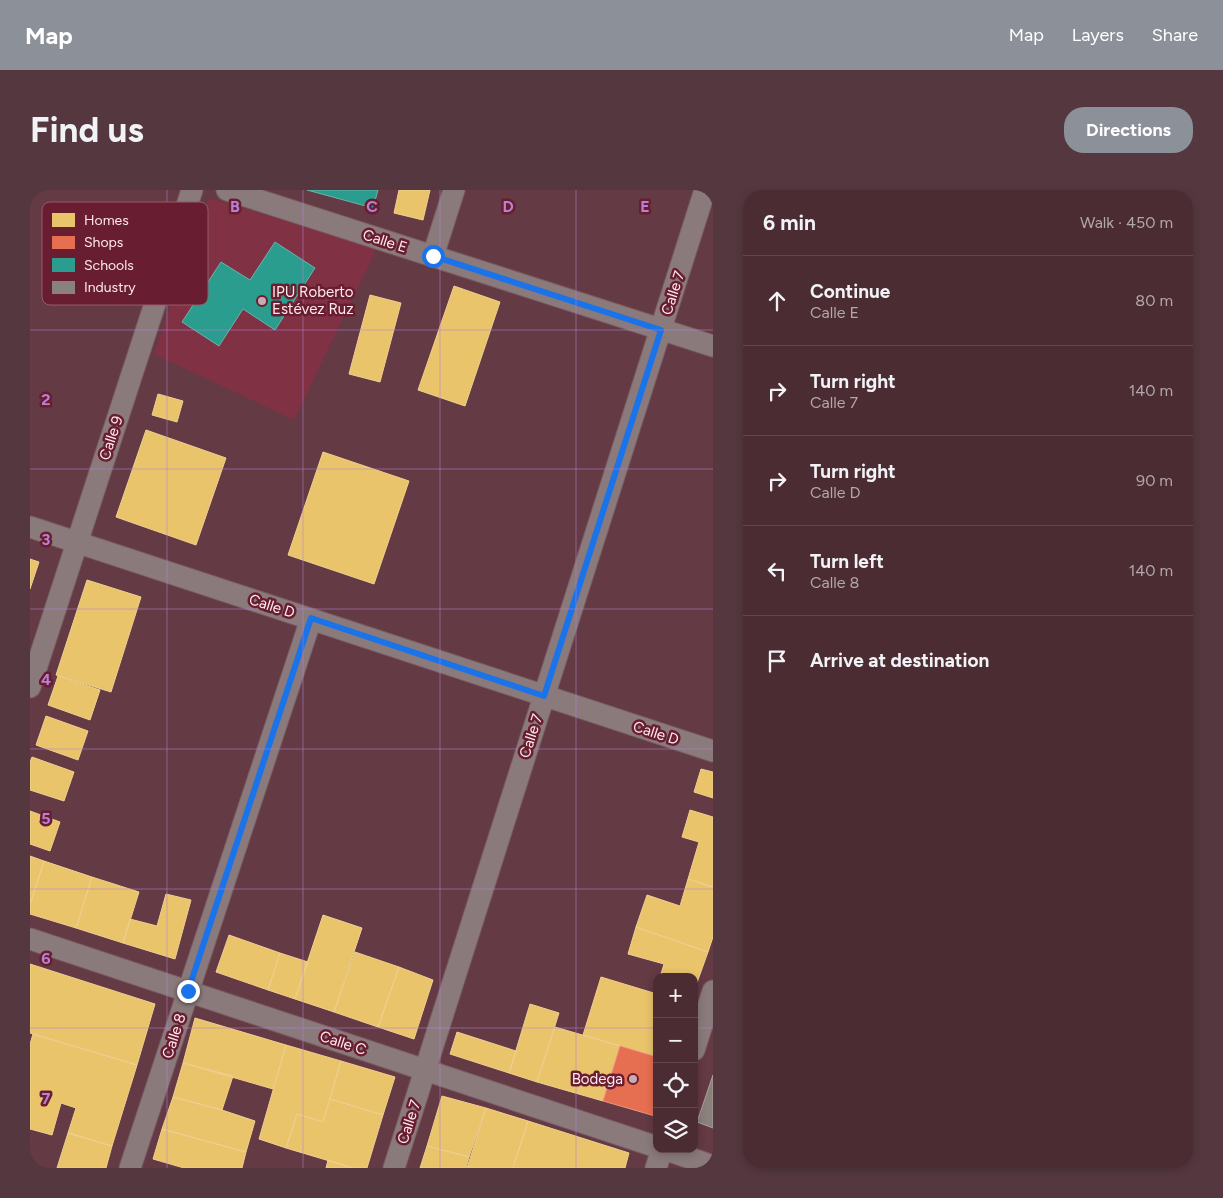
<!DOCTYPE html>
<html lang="en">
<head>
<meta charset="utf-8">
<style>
	:root { --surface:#4b2c33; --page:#55383f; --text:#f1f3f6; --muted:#b2a7ac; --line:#62484e; --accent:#8c9099 }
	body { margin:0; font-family:Figtree,sans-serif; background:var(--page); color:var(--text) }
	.controls { position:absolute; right:15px; bottom:15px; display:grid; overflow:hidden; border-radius:10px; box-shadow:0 2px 8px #0003 }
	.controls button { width:45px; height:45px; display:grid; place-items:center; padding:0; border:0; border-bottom:1px solid var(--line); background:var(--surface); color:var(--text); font:25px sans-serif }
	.stop { position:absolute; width:15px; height:15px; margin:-11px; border:4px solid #1a73e8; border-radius:50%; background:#fff }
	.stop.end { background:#1a73e8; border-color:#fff; box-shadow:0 1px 5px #0008 }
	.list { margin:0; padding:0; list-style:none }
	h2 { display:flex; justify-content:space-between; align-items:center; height:65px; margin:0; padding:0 20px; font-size:21px }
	h2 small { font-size:16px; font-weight:400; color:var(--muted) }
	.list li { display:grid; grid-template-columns:32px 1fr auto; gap:15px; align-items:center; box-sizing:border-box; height:90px; padding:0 20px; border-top:1px solid var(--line) }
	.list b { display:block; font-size:19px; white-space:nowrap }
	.list p { margin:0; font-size:16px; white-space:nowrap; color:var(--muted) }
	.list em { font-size:16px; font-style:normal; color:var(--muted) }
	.icon { flex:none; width:28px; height:28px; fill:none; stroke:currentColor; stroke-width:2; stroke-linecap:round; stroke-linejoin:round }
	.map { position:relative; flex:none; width:683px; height:978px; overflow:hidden; border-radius:20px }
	header { display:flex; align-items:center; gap:30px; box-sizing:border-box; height:70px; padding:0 25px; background:var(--accent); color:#fff }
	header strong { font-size:24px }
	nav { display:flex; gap:28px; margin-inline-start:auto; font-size:18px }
	.intro { display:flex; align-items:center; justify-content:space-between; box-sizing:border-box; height:120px; padding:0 30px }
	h1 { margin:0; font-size:35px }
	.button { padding:12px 22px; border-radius:20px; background:var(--accent); color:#fff; font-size:18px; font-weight:700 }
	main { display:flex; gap:30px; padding:0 30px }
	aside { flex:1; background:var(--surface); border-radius:20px; box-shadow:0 2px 8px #0003 }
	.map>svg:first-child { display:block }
	.built { fill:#813144 }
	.homes { fill:#e9c46a; stroke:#efcf91 }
	.shops { fill:#e76f51; stroke:#ee9480 }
	.schools { fill:#2a9d8f; stroke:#6ab4ab }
	.industry { fill:#8a817c; stroke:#ada09e }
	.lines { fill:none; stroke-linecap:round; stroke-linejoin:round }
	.minor-casing { stroke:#795a61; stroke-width:23 }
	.minor { stroke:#8a7a7c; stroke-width:21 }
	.route { stroke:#1a73e8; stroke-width:6 }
	.grid { fill:none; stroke:#b682d3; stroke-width:1; stroke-opacity:0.55 }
	.poi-dot { fill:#c8acb1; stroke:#691d31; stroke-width:2 }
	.labels { text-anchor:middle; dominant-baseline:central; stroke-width:5; stroke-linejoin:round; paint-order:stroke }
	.street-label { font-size:15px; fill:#feeaec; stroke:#691d31 }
	.poi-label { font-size:15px; fill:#feeaec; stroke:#691d31; text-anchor:start }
	.key { fill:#691d31; stroke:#965a69; stroke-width:1 }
	.key-label { font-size:14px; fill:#feeaec }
	.grid-label { font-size:16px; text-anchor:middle; font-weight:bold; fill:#b682d3; stroke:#691d31; stroke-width:5; stroke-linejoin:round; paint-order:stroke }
</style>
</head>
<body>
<header>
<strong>Map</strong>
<nav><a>Map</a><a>Layers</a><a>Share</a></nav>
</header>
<div class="intro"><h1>Find us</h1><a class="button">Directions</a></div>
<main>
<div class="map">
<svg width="683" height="978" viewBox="0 0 683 978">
	<rect width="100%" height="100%" fill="#643a44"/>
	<path class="built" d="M179,8L347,58L264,230L124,164Z"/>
	<path class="homes" d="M369,0H400L393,30L364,23Z
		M424,96L470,112L435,216L388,200Z
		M340,105L371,113L350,192L319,184Z
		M128,204L153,211L147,232L122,225Z
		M116,240L196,268L166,355L86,327Z
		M293,262L379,291L344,394L258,365Z
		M0,369L9,372L0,399Z
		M57,390L111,407L81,502L26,485Z
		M28,486L70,500L60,530L18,515Z
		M16,526L58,541L48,570L6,555Z
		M2,567L44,582L34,611L0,600V572Z
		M671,579L683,582V608L664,602Z
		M660,620L683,627V697L658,689L669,652L652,647Z
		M0,621L30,632L20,661L0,654Z
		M0,666L14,671L0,715Z
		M14,671L62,687L46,738L0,724V715Z
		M62,687L109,702L93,753L46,738Z
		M658,689L683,697V747L678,762L606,737L617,705L650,716Z
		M136,704L161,710L145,769L93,753L100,729L127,736Z
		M293,725L332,738L304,822L265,809Z
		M606,737L678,762L664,801V787H630L634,774L598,764Z
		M199,745L250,763L238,800L186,782Z
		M325,762L369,777L348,837L304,822Z
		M250,763L278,772L265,809L238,800Z
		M0,774L125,814L107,875L0,843Z
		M369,777L403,790L384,849L348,837Z
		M571,787L627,804V867L553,845Z
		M500,814L529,823L507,892L479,883Z
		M165,828L256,855L243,899L153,873Z
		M525,837L590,856L573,911L507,892Z
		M427,842L486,861L479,883L420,864Z
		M3,844L107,875L82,956L38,943L46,918L31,913L22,945L0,939V854Z
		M256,855L311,871L293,932L267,924L256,958L229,949Z
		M311,871L365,887L353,925L300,909Z
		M153,873L203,886L192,920L143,907Z
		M412,906L456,918L439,967L397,956Z
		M143,907L192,920L225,931L216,962L132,939Z
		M300,909L353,925L337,978H323L256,958L267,924L293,932Z
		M456,918L498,931L483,978H437Z
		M498,931L599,963L595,978H483Z
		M132,939L216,962L212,978H154L123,969Z
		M38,943L82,956L76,978H27Z
		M397,956L439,967L436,978H390Z
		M298,970L323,978H296Z"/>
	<path class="shops" d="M590,856L627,867L625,926L573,911Z"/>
	<path class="schools" d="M277,0H348L343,18Z
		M245,52L285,78L245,140L213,119L189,156L152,132L191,72L220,90Z"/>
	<path class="industry" d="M683,885V938L667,932Z"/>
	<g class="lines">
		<g class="minor-casing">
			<path id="minor" d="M197,0L683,156
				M403,66L424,0
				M0,337L683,561
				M0,497L162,0
				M0,749L627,957
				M664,860L683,801
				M634,959L683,976
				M100,978L281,429
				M364,978L675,0
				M626,978L632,959"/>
		</g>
		<use href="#minor" class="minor"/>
	</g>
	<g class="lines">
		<path class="route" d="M158,801L281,428L514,506L631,140L403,66"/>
	</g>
	<path class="grid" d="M137,0V978M273,0V978M410,0V978M546,0V978M0,140H683M0,279H683M0,419H683M0,559H683M0,699H683M0,838H627M664,838H683"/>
	<g class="poi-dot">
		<circle cx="232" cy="111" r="5"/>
		<circle cx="603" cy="889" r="5"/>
	</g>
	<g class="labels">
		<g class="street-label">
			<text transform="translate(355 51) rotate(18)">Calle E</text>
			<text transform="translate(643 103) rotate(-72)">Calle 7</text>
			<text transform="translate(81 248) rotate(-72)">Calle 9</text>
			<text transform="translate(242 416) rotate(18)">Calle D</text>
			<text transform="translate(626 543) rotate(18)">Calle D</text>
			<text transform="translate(501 546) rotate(-72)">Calle 7</text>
			<text transform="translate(144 846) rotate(-72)">Calle 8</text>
			<text transform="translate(313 853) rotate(18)">Calle C</text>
			<text transform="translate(379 932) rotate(-72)">Calle 7</text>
		</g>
		<g class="poi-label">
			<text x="242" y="102">IPU Roberto<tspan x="242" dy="17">Estévez Ruz</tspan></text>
			<text x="593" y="889" text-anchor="end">Bodega</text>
		</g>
	</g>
	<rect x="12" y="12" width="166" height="103" rx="8" class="key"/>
	<rect x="22" y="23" width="23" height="14" fill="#e9c46a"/>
	<rect x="22" y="46" width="23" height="13" fill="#e76f51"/>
	<rect x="22" y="68" width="23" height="14" fill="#2a9d8f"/>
	<rect x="22" y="91" width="23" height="13" fill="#8a817c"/>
	<g class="key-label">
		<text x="54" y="35">Homes</text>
		<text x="54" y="57">Shops</text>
		<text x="54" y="80">Schools</text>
		<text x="54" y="102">Industry</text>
	</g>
	<g class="grid-label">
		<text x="205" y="22">B</text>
		<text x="342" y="22">C</text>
		<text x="478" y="22">D</text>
		<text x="615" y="22">E</text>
		<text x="16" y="215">2</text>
		<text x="16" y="355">3</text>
		<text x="16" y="495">4</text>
		<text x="16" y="634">5</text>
		<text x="16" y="774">6</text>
		<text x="16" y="914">7</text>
	</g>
</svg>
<div class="controls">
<button>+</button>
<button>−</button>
<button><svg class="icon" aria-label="locate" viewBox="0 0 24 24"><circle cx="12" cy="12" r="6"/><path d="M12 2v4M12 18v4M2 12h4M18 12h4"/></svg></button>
<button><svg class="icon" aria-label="layers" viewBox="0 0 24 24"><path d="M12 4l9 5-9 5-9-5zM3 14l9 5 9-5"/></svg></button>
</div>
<div class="stop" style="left:403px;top:66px"></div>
<div class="stop end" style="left:158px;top:801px"></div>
</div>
<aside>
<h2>6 min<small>Walk · 450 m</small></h2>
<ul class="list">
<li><svg class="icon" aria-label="ahead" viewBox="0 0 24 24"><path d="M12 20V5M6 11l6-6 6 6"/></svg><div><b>Continue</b><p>Calle E</p></div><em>80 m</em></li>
<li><svg class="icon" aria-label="right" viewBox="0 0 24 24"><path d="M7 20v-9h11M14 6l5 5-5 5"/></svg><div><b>Turn right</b><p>Calle 7</p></div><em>140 m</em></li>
<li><svg class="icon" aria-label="right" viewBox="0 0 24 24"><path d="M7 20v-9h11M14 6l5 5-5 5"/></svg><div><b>Turn right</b><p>Calle D</p></div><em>90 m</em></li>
<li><svg class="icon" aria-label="left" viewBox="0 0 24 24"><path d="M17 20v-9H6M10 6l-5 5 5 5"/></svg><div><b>Turn left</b><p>Calle 8</p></div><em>140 m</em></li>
<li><svg class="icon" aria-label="arrive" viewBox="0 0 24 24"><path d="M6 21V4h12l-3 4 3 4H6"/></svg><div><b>Arrive at destination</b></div></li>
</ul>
</aside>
</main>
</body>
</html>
